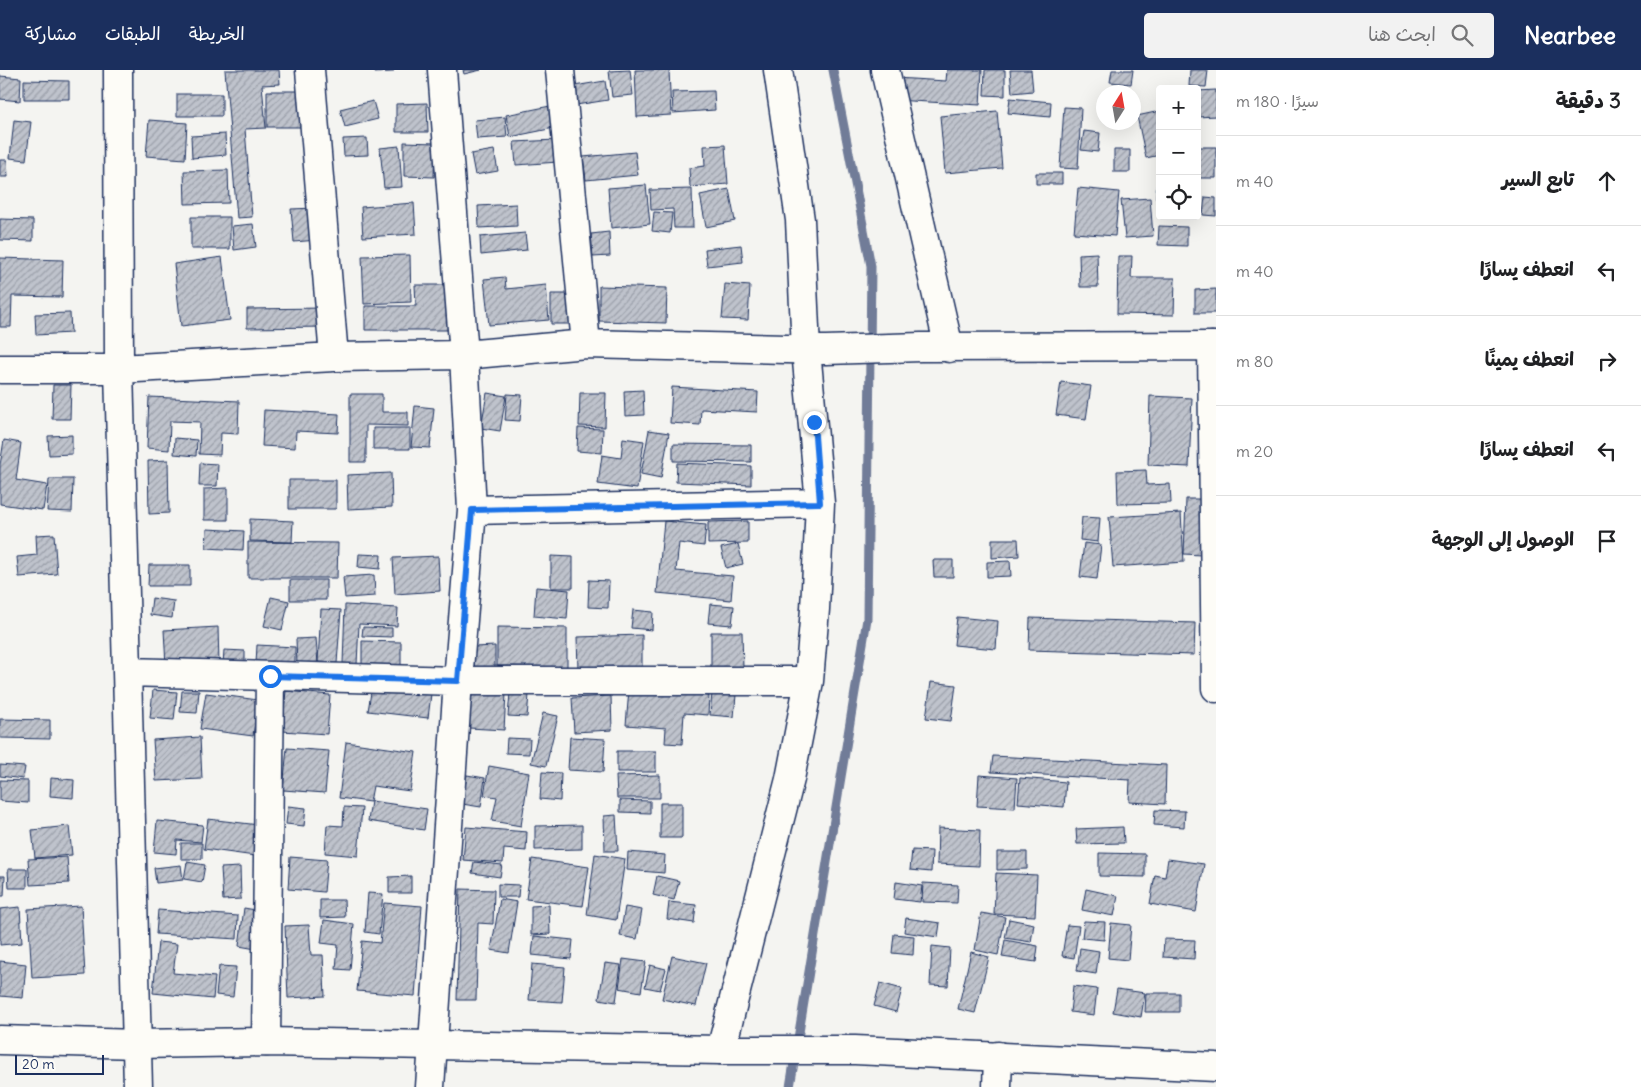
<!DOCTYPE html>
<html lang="ar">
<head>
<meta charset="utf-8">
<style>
	:root { --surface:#fff; --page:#f2f2f2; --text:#202124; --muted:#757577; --line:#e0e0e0; --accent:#1b2f5e }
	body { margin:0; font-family:Delius,"Playpen Sans Arabic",sans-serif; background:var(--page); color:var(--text); direction:rtl }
	.controls { position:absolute; right:15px; top:15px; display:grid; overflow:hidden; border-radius:5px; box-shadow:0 5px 20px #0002 }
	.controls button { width:45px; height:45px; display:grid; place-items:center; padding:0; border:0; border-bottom:1px solid var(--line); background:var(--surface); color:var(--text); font:25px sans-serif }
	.compass { position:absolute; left:1096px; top:15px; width:45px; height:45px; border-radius:50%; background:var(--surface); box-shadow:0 5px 20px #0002; rotate:11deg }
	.scale { position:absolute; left:15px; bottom:12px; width:89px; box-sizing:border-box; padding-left:5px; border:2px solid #1b2f5e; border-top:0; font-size:14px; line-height:18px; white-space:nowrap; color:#1b2f5e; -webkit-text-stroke:4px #fdfcf7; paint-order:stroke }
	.stop { position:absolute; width:15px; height:15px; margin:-11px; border:4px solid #1a73e8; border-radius:50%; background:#fff }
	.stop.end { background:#1a73e8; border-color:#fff; box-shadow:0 1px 5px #0008 }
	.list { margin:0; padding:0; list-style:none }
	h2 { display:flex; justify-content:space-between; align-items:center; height:65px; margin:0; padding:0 20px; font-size:21px }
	h2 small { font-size:16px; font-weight:400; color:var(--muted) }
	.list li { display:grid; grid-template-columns:32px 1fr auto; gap:15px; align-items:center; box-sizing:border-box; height:90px; padding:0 20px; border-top:1px solid var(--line) }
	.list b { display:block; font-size:19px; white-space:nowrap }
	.list em { font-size:16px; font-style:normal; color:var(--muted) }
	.icon { flex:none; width:28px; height:28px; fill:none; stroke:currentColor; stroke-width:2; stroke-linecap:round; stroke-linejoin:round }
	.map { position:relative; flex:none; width:1216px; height:1017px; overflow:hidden; direction:ltr }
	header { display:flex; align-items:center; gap:30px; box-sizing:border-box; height:70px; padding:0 25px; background:var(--accent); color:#fff }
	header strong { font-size:24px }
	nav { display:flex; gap:28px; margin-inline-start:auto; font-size:18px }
	.search { width:350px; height:45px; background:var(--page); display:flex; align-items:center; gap:12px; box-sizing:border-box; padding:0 18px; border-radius:5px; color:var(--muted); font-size:19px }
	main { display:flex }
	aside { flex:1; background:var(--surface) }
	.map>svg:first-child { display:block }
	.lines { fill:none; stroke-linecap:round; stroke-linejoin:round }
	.stream { stroke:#717c98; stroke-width:9 }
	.building { fill:url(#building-hatch); stroke:#1b2f5e }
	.street-casing { stroke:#1b2f5e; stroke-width:31 }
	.secondary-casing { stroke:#1b2f5e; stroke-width:31 }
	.street { stroke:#fdfcf7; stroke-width:28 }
	.secondary { stroke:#fdfcf7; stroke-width:28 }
	.route { stroke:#1a73e8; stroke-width:6 }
</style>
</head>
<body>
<header>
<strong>Nearbee</strong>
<div class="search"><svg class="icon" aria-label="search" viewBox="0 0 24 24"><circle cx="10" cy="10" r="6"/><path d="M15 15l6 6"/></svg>ابحث هنا</div>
<nav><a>الخريطة</a><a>الطبقات</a><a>مشاركة</a></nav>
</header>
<main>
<aside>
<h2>3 دقيقة<small>سيرًا · 180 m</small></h2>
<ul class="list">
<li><svg class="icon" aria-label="ahead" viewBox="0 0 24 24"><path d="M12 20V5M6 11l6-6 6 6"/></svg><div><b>تابع السير</b></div><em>40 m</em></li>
<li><svg class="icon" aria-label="left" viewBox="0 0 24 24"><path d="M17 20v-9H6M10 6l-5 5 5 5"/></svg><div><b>انعطف يسارًا</b></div><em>40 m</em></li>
<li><svg class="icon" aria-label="right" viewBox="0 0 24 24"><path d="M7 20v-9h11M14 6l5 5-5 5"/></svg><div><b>انعطف يمينًا</b></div><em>80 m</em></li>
<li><svg class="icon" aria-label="left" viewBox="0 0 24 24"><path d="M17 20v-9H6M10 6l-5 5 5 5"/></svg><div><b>انعطف يسارًا</b></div><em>20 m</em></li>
<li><svg class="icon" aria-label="arrive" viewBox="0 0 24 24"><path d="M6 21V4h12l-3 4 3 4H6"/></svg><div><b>الوصول إلى الوجهة</b></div></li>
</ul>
</aside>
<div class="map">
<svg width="1216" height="1017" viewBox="0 0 1216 1017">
	<defs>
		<pattern id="building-hatch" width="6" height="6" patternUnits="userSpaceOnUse" patternTransform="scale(1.25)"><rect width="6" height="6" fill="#bfc3cc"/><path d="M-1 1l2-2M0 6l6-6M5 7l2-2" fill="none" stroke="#9a9fa9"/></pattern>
	</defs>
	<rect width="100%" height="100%" fill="#f4f4f1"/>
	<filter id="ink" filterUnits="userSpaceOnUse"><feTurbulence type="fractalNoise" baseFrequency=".02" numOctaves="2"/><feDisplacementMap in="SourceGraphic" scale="10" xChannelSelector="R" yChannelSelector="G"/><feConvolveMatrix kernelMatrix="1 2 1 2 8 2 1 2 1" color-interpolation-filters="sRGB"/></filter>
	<g filter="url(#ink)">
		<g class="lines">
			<path class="stream" d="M790,1017L867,549L871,196L833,0"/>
		</g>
		<path class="building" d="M225,0H279L280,14L262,15L266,58L245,59L252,147L237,148Z
			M375,0H393V2L375,3Z
			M463,0H481L464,4Z
			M630,0L633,25L612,27L609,1Z
			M635,0H669L671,45L637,47Z
			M947,0H982L980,35L894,30L895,8L946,11Z
			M985,0H1005V26L984,25Z
			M1010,0H1031L1033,21L1012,23Z
			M1112,0H1133L1131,14L1110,12Z
			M1190,0H1208L1206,17L1189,16Z
			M0,6L21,8L20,31L0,29Z
			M24,10L69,11V29H24Z
			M605,11L608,30L576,35L574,16Z
			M1216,20V46L1197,47V21Z
			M267,21H306V57H267Z
			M714,21L715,40L673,43L672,22Z
			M177,24H222V46H177Z
			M1010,28L1051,32L1050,47L1008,43Z
			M373,31L378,49L345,57L340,39Z
			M427,33L428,62H396V34Z
			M550,36L554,58L510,67L506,45Z
			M1064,37L1081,38L1078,99L1060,98Z
			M997,41L1002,98L945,103L940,46Z
			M1160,41V85L1146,88L1137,46Z
			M505,47L507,67L477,69L475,50Z
			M14,50L31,52L26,90L10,88Z
			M149,50L187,53L185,89L146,86Z
			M1084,61L1100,63L1098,82L1081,80Z
			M225,64L226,85L192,88L191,66Z
			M367,68L368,85L344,86L343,69Z
			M557,70L558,92L516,95L514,72Z
			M404,72L435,73L434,107L404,106Z
			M725,75L728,114L690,117L689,98L705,96L704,76Z
			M399,76L402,117L384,118L380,78Z
			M1197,77H1216V108H1197Z
			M494,80L498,101L475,105L471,84Z
			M1114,80H1130V102H1114Z
			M635,82L638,105L586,110L583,87Z
			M0,90H7L8,107H0Z
			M228,100L229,133L185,134L184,101Z
			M1157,101H1160V128H1156Z
			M1036,103H1062V114H1036Z
			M646,115L650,154L611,158L608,118Z
			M1078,118L1119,122L1115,166L1074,163Z
			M692,119L693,158H674L673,139L651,140L650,120Z
			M729,119L735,151L706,157L700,125Z
			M1205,127L1216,128V146L1203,145Z
			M1150,128L1153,166L1125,168L1121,130Z
			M414,133L416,164L363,167L361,137Z
			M516,134L517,156L479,158L478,136Z
			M315,138L317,170L294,172L291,139Z
			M654,142L672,143L670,163L652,161Z
			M191,147H230V179H191Z
			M0,149L33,150V171L0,170Z
			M253,154L256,177L234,180L232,156Z
			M1159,156L1187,157V176L1158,175Z
			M609,162L610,186L593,187L591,164Z
			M525,163L527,180L481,185L480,167Z
			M741,175L743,192L707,196L705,179Z
			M1097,183L1098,217H1080L1079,184Z
			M410,185L411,232L364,234L362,186Z
			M1118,186H1132L1131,208H1175L1174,245L1117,244Z
			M222,187L230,250L181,256L174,194Z
			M0,188L63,190L62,227L12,226L11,257H0Z
			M505,207L506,219L546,215L549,250L489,255L484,209Z
			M725,214L750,216L748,250L722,249Z
			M415,215H454V260H365V236H416Z
			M599,216L667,218L666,253L599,251Z
			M1216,219V243H1195V220Z
			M551,224H573V254H551Z
			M325,238L326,257L247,258V239Z
			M70,243L71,263L36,265L35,244Z
			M1061,312L1091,316L1086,349L1056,345Z
			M53,315H71L70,349H52Z
			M672,317L758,322L757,342L701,339L700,355L670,353Z
			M643,320L644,345L625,346L624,321Z
			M487,323L506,326L500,361L481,358Z
			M580,323H606L605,357L579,356Z
			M350,324H382V342H408V356L366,355V392H350Z
			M507,324L522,325L520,351L505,350Z
			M1150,326L1192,328L1189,397L1148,395Z
			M149,327L239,331L238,364L221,363L220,385L199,384L200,352L170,351L169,380L147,378Z
			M415,336L434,338L430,378L411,377Z
			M264,340L339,344L338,363L296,361L295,378L262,376Z
			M373,358H410V379H373Z
			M578,358L603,359L602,383L577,381Z
			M649,360L669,363L661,408L641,404Z
			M72,365V384L49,385L48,366Z
			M175,368L197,370L196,386L174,384Z
			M623,368L644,371L637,419L598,414L602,385L621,388Z
			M4,370L21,373L16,410L47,415L43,440L0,434V395Z
			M673,374L751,375V392L673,391Z
			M168,390L169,443L149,444L148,391Z
			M200,393L218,394L217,416H199Z
			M677,393L751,396V415L676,412Z
			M1146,400L1147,415L1170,414L1171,433L1118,434L1117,401Z
			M391,403L392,437L348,439L347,405Z
			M49,409H73L72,442L47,441Z
			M289,410H336V439H289Z
			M228,418V450H204V419Z
			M1186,429H1203L1201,485L1184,484Z
			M1181,443L1184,492L1113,497L1109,447Z
			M1082,447L1100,448L1098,472L1080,470Z
			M250,449L293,451L292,472L250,471Z
			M664,451L706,455L704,476L679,473L676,501L733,506L731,530L657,523Z
			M748,451V473L708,474V452Z
			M207,459L244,461L243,480L206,478Z
			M54,464L57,504L19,507L17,487L37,485L36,465Z
			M992,469H1018L1019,486L992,488Z
			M248,472L338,473L337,508H248Z
			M1084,473L1101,475L1097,509L1080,507Z
			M738,474L743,494L726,498L721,478Z
			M359,484L381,485L380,499L358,497Z
			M438,486L440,521L395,524L393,488Z
			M551,486L573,487V518H551Z
			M933,490H953V507H934Z
			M1010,491L1011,506L987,507V492Z
			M149,495H190V516H148Z
			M374,505L375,526L345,528L343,507Z
			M290,510H326V530H290Z
			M589,510L609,511L608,538L588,537Z
			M536,517L569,520L567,549L534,546Z
			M271,527L289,531L282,560L264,556Z
			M152,528L174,531L172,548L150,545Z
			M710,534L734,536L732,555L708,553Z
			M345,535L398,538L397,556L359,554L357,594H343Z
			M321,539L341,540L337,593L318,592Z
			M633,540L653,542L652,560L631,558Z
			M957,547L998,551L996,579L954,575Z
			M1030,548L1195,553L1194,585L1029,580Z
			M218,557L219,594L166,596L164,560Z
			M363,557L392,558V567L362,566Z
			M497,557L567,558V597L497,596Z
			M711,562H742L743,598L711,599Z
			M642,565V597L578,599L577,567Z
			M316,568L318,594L297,595L296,569Z
			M362,571L401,572V595L362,594Z
			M257,575L295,577V596L256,594Z
			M495,576V597H474V577Z
			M224,580L245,581V595L223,594Z
			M931,612L956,615L951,651L926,648Z
			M372,616L431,624L428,648L368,641Z
			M153,620L177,622L174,650L150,648Z
			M629,620L709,626L708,645L684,643L682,674L665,673L666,658L626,655Z
			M182,621H199L197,643L180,642Z
			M286,621L330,625L327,664L282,661Z
			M471,622L506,624L504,660L469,658Z
			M206,623L258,630L253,666L200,659Z
			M510,623L529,625L527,647L508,646Z
			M712,623L736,625L734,647L710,645Z
			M611,626L612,660L574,662L572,628Z
			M543,643L558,646L546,696L531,693Z
			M0,649L50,650V669L0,668Z
			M200,667L202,709L156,711L153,670Z
			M570,667L605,669L603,702L568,700Z
			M507,668L530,669L529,684L506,683Z
			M346,672L416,682L410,721L373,716L370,732L339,728Z
			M287,678L329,681L325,723L283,720Z
			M617,681H656V702H617Z
			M993,686L1166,695L1165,734L1129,732L1130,710L991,702Z
			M0,695L25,697L23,709L0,706Z
			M489,696L529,703L521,756L492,751L497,727L484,725Z
			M542,702L561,703L560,731L540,729Z
			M467,705L485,708L481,737L462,734Z
			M660,705V728H617L616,706Z
			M979,705L1017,708L1015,738L977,736Z
			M51,708L74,710L73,728L50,726Z
			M1020,708L1066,712L1064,737L1018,733Z
			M0,710L28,711V733L0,731Z
			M620,730L650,731V743L620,742Z
			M371,731L427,739L424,760L368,751Z
			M660,733H682V768H660Z
			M288,736L306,738L304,756L286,754Z
			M344,737L362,738L358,786L325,783L327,755L343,756Z
			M1155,740L1185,741L1184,757L1154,755Z
			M616,745L618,781H605L604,746Z
			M208,749L259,755L255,786L204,779Z
			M157,751L203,755L201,772L177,770L176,784L154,782Z
			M582,755V779L535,780V756Z
			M69,756L72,785L35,788L32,760Z
			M466,757L527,762L526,781L504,779L503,793L463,790Z
			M1123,757L1124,773L1077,774L1076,759Z
			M938,758L980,760L979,796L937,794Z
			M181,773H202V789H181Z
			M912,780L932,781L931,802L910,800Z
			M628,782L665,785L664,803L627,800Z
			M997,782H1027V799L997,800Z
			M1099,783L1145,784V807L1099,806Z
			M595,784L625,789L616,850L587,845Z
			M67,787L69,813L30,815L28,789Z
			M290,787L327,790L324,822L288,819Z
			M532,789L589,797L583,836L526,829Z
			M1168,789L1204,794L1196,842L1150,834L1155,805L1165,807Z
			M187,792L205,795L202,812L184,809Z
			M474,792L502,795L500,807L472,803Z
			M181,795L183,810L156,813L154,798Z
			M240,797L241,829L223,830L221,798Z
			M8,799H27V818H9Z
			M996,803L1037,805L1035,846L994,844Z
			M0,806H5L4,826H0Z
			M411,806V823H389V807Z
			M657,806L679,811L674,830L653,825Z
			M896,812L922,816L920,832L894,829Z
			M923,813L958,815L957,833L922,832Z
			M498,814L519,815L518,827H498Z
			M460,819L494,820L493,854L478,853L476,930H457Z
			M1086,819L1118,826L1114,846L1082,840Z
			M368,823L383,824L379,864L365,862Z
			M500,829L517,832L509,883L491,880Z
			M320,830H344L345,847L320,848Z
			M669,832L696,835L694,853L667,849Z
			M384,833L422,836L415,926L357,921L362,871L380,873Z
			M549,835L550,864L531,865V836Z
			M81,836L85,905L32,908L28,839Z
			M20,837L22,873L0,875V839Z
			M625,837L642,840L637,869L620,866Z
			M244,838L261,841L256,879L239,876Z
			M158,840L238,846L237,869L156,864Z
			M981,843L1005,847L998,885L975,880Z
			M906,848L940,853L938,867L904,862Z
			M1009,849L1034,854L1031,872L1005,868Z
			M324,850L354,854L350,900L336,899L338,875L321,873Z
			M1084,851L1105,852L1104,870L1082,868Z
			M1111,853L1131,855L1128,890L1108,888Z
			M309,855L311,885H323L325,926L288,928L285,856Z
			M1067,855L1079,856L1074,888L1062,886Z
			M894,864L914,866L913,885L892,883Z
			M534,866L573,870L571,889L532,885Z
			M1164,869L1195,870L1194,889L1163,887Z
			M1005,870L1038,876L1036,892L1002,887Z
			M158,872L177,874L173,903L215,907L213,929L153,923Z
			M932,876L950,878L948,916L930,915Z
			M1080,878L1099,881L1096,904L1077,901Z
			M971,882L989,887L975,943L958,939Z
			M672,886L706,893L696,936L662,929Z
			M623,889L646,892L641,922L619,918Z
			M0,891L26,894L23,928L0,926Z
			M605,893L621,895L616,932L599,929Z
			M532,894L565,897L562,932L529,930Z
			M650,895L666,899L660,920L645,917Z
			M219,896L236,897L233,927L216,925Z
			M880,913L902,919L896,942L874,936Z
			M1073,916L1097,919L1094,945L1070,942Z
			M1117,919L1145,923L1141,947L1113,942Z
			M1146,923H1179V942H1145Z"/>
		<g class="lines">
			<g class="street-casing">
				<path id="street" d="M118,0L119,299L138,1017
					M310,0L334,287
					M560,0L586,274
					M885,0L949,278
					M1212,276L1216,618
					M0,299H119L334,287L464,285L586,274L826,280L921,277L1216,276
					M472,440L820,433
					M127,602L458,611H809
					M266,972L270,606
					M721,980L790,709L809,611L815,539L820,433L806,280L800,150L778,0
					M430,1017L458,611L472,440L464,285L442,0
					M997,1017L998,986"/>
			</g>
			<g class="secondary-casing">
				<path id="secondary" d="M0,970L137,974L266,972L721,980H855L1216,997"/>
			</g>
			<use href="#street" class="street"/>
			<use href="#secondary" class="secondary"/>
		</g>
	</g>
	<g class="lines" filter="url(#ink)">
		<path class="route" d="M270,606L458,611L472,440L820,433L814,352"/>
	</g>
</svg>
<div class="controls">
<button>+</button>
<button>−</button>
<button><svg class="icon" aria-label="locate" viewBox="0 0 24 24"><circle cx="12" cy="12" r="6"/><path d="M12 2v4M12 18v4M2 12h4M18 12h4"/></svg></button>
</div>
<svg class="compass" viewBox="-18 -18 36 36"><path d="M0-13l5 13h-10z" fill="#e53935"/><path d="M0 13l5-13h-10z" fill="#757577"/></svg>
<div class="scale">20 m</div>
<div class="stop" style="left:270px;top:606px"></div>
<div class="stop end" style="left:814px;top:352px"></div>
</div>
</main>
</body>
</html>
